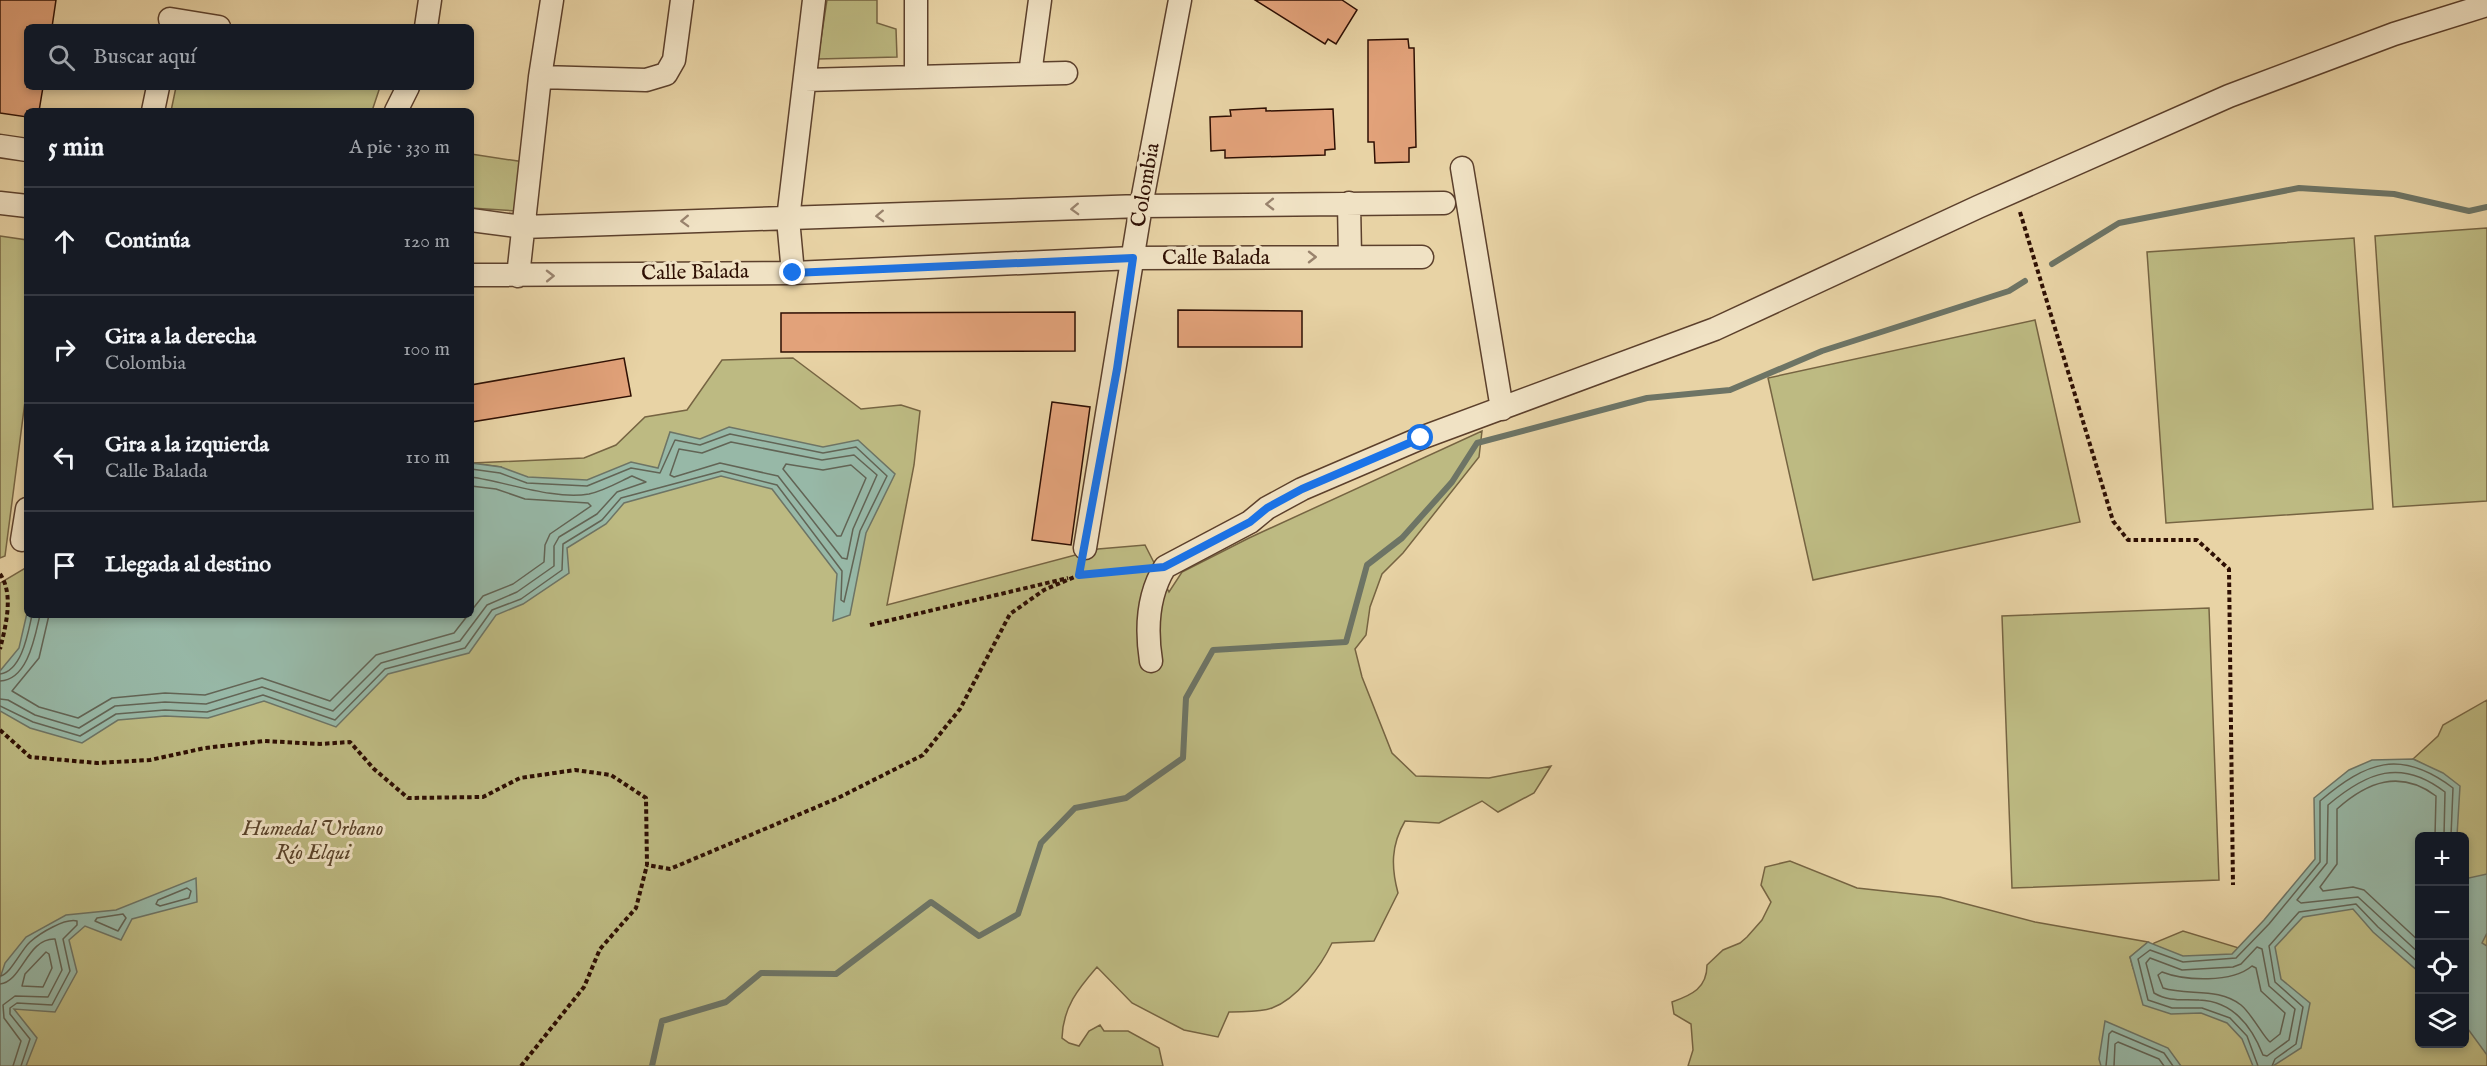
<!DOCTYPE html>
<html lang="es">
<head>
<meta charset="utf-8">
<style>
	:root { --surface:#171b24; --page:#242831; --text:#f1f3f6; --muted:#9ea1a6; --line:#363941 }
	body { margin:0; font-family:"IM FELL English",serif; background:var(--page); color:var(--text) }
	.controls { position:absolute; right:18px; bottom:18px; display:grid; overflow:hidden; border-radius:9px; box-shadow:0 3px 9px #0003 }
	.controls button { width:54px; height:54px; display:grid; place-items:center; padding:0; border:0; border-bottom:2px solid var(--line); background:var(--surface); color:var(--text); font:30px sans-serif }
	.stop { position:absolute; width:18px; height:18px; margin:-14px; border:4px solid #1a73e8; border-radius:50%; background:#fff }
	.stop.end { background:#1a73e8; border-color:#fff; box-shadow:0 2px 6px #0008 }
	.list { margin:0; padding:0; list-style:none }
	h2 { display:flex; justify-content:space-between; align-items:center; height:78px; margin:0; padding:0 24px; font-size:26px }
	h2 small { font-size:20px; font-weight:400; color:var(--muted) }
	.list li { display:grid; grid-template-columns:39px 1fr auto; gap:18px; align-items:center; box-sizing:border-box; height:108px; padding:0 24px; border-top:2px solid var(--line) }
	.list b { display:block; font-size:22px; white-space:nowrap }
	.list p { margin:0; font-size:20px; white-space:nowrap; color:var(--muted) }
	.list em { font-size:20px; font-style:normal; color:var(--muted) }
	.icon { flex:none; width:33px; height:33px; fill:none; stroke:currentColor; stroke-width:2; stroke-linecap:round; stroke-linejoin:round }
	.map { position:relative; flex:none; width:2487px; height:1066px; overflow:hidden }
	.search { position:absolute; background:var(--surface); box-shadow:0 3px 9px #0003; left:24px; top:24px; width:450px; height:66px; display:flex; align-items:center; gap:15px; box-sizing:border-box; padding:0 21px; border-radius:9px; color:var(--muted); font-size:22px }
	.panel { position:absolute; background:var(--surface); box-shadow:0 3px 9px #0003; left:24px; top:108px; width:450px; height:510px; border-radius:9px }
	.map>svg:first-child { display:block }
	.green { fill:#bdba82; stroke:#766442; stroke-width:1.5; fill-rule:evenodd }
	.water { fill:#97b8a7; stroke:#6d7465; stroke-width:1.5 }
	.lines { fill:none; stroke-linecap:round; stroke-linejoin:round }
	.shore { stroke:#626455; stroke-width:1.5 }
	.stream { stroke:#6d7465; stroke-width:6 }
	.building { fill:#e2a27a; stroke:#2e0f03; stroke-width:1.5 }
	.street-casing { stroke:#5c402c; stroke-width:25 }
	.path { stroke:#2e0f03; stroke-width:4; stroke-dasharray:4.5 3; stroke-linecap:butt }
	.street { stroke:#f0e2c4; stroke-width:22 }
	.oneway { stroke:#99836d }
	.route { stroke:#1a73e8; stroke-width:8 }
	.labels { text-anchor:middle; dominant-baseline:central; stroke-width:6; stroke-linejoin:round; paint-order:stroke }
	.street-label { font-size:21px; fill:#2e0f03; stroke:#f0e2c4 }
	.park-label { font-size:21px; font-style:italic; fill:#594229; stroke:#f0e2c4 }
</style>
</head>
<body>
<div class="map">
<svg width="2487" height="1066" viewBox="0 0 2487 1066">
	<rect width="100%" height="100%" fill="#e8d3a5"/>
	<filter id="stains"><feTurbulence type="fractalNoise" baseFrequency=".00333" numOctaves="4"/><feColorMatrix values="0 0 0 0 .2 0 0 0 0 .09 0 0 0 0 .02 0 0 0 .5 -.17"/></filter>
	<radialGradient id="worn" r=".72"><stop offset=".6" stop-color="#630" stop-opacity="0"/><stop offset="1" stop-color="#630" stop-opacity=".3"/></radialGradient>
	<path class="green" d="M827,0H877V23L896,29L897,57L818,59Z
		M176,87H380L372,111H171Z
		M471,154L524,162L517,211L471,208Z
		M2487,228V501L2393,507L2375,236Z
		M0,236L27,240V386L5,556L0,558Z
		M2354,238L2373,509L2166,523L2147,252Z
		M2035,320L2080,522L1813,580L1768,378Z
		M793,358L861,409L901,405L920,411L914,465L887,605L1098,549L1145,545L1169,592L1182,572L1249,538L1482,431L1479,457L1403,553L1382,574L1370,607L1366,635L1355,649L1362,677L1392,753L1416,776L1489,778L1551,766L1534,793L1498,812L1482,801L1439,823L1405,821C1391,845 1391,867 1398,893L1374,941L1332,943C1321,966 1297,999 1272,1008C1260,1013 1242,1011 1229,1012L1218,1037L1184,1030L1132,1003L1097,967C1078,989 1063,1007 1062,1038L1069,1043L1079,1046L1089,1031L1100,1025L1104,1031H1128L1159,1048L1163,1066H0V583L27,567V615H471L501,467L472,463L584,458L616,445L645,417L687,410L722,360Z
		M2209,608L2219,880L2012,888L2002,616Z
		M2487,700V1066H1688L1693,1050L1691,1024L1674,1014L1672,1002C1692,995 1707,988 1707,965L1723,950L1740,943L1747,937L1762,920L1771,902L1761,885L1765,867L1790,861L1857,888L1940,897L2035,922L2148,942L2130,957L2133,968L2154,943L2183,931L2255,953L2425,765L2413,759L2438,736L2443,725ZM2420,836H2464V1044H2420Z"/>
	<path class="water" d="M729,427L823,447L858,440L895,474L866,533L850,615L833,621L837,574L772,489L721,476L624,503L606,524L567,548L569,573L523,604L496,615L469,653L388,674L336,727L264,701L208,718L165,716L118,720L82,743L30,728L0,711V671L19,648L27,613L471,615V463L501,467L528,477L587,480L631,462L658,468L670,432L700,439Z
		M2413,759L2443,773L2460,786L2457,836H2420L2419,972L2373,932L2353,909L2303,917L2275,947L2281,979L2310,1003L2301,1048L2273,1066H2253L2242,1039L2227,1023L2201,1013L2171,1014L2143,1005L2130,957L2148,942L2183,956L2232,954L2264,920L2315,859L2314,798L2349,770L2372,760Z
		M2487,874V933L2482,943L2487,946V1055L2465,1025L2464,879Z
		M196,878L197,902L132,919L121,940L85,926L69,940L77,972L55,1012L14,1009L37,1038L26,1066H0V978L5,963L26,937L66,915L116,910Z
		M2105,1021L2168,1048L2181,1066H2101L2099,1059Z"/>
	<g class="lines">
		<path class="shore" d="M731,442L822,460L854,455L877,475L853,529L847,559L842,558L778,476L720,463L674,477L670,475L679,449L702,453Z
			M786,464L823,470L851,465L866,478L841,536H837L783,469Z
			M471,486L496,489L525,499L588,503L591,506L550,534L545,545L544,562L513,584L483,596L471,611
			M49,615L39,658L12,691L39,707L78,718L112,698L165,693L205,695L262,678L330,701L376,655L454,633L468,615
			M0,674C22,671 28,633 32,615
			M0,681C28,680 35,636 40,615
			M0,699L8,700L35,715L79,728L115,706L165,702L206,704L262,687L333,711L381,663L460,641L487,605L517,592L554,566V546L559,537L597,514L617,492L646,482L632,476C619,482 604,491 589,494C553,500 507,482 471,477
			M0,706L33,722L80,736L116,714L165,710L207,712L263,695L335,720L385,669L465,648L492,610L521,599L562,570L563,544L602,520L621,498L722,471L777,485L842,571L841,600L844,602L860,531L887,476L856,447L823,453L730,434L700,445L675,440L660,473L631,468L587,486L527,483L500,473L471,469
			M187,888L191,891L189,898L160,906L156,904L158,900Z
			M123,914L126,918L118,931L95,921L97,918Z
			M2420,942L2364,890L2353,887L2323,891L2320,887L2337,864V809C2367,782 2400,769 2436,796L2435,836
			M2257,947L2262,949L2269,986L2295,1009L2289,1040L2267,1056L2263,1055C2252,1027 2233,1001 2199,1000C2183,999 2169,1002 2154,993L2146,963L2150,958L2182,970L2233,967L2241,964Z
			M46,952L49,954L52,968L43,987L22,986L25,974Z
			M2420,954L2358,897L2301,903L2297,900L2327,863L2328,805C2367,772 2401,758 2445,792L2444,836
			M2252,966L2256,968L2261,991L2285,1013L2280,1034L2270,1042C2264,1038 2252,1014 2241,1005C2218,987 2188,996 2163,988L2158,975L2162,972C2185,981 2232,983 2252,966Z
			M0,976C10,975 21,950 30,942C40,933 65,918 77,921V925L63,939L70,971L52,1005L17,1003L10,1008V1014L30,1039L21,1066
			M0,984C22,982 27,938 55,939L62,970L48,997L15,996L3,1005L4,1018L21,1041L13,1066
			M2106,1066L2109,1034L2112,1031L2164,1053L2173,1066
			M2114,1066L2115,1044L2118,1042L2159,1059L2164,1066
			M2258,1066L2247,1036L2230,1018L2202,1008H2172L2148,1000L2138,959L2150,950L2183,962L2236,958L2269,924L2320,862V801C2366,762 2400,748 2453,788L2451,836
			M2272,1066L2275,1059L2296,1044L2303,1007L2275,982L2269,946L2299,912L2356,904L2378,927L2420,964"/>
		<path class="stream" d="M2052,264L2119,223L2299,188L2394,194L2469,211L2487,207
			M652,1066L662,1021L726,1002L761,973L836,974L931,902L979,936L1018,914L1041,843L1075,808L1126,798L1183,758L1186,698L1213,650L1346,642L1367,565L1402,538L1452,482L1477,443L1647,398L1730,390L1822,351L2009,291L2025,281"/>
	</g>
	<path class="building" d="M0,0H56L52,27H27V87H43L39,111H27V117L0,113Z
		M1255,0H1342L1357,10L1336,44L1328,39L1325,44Z
		M1408,39L1409,48H1414L1416,147L1409,148V162L1375,163L1374,142H1368V40Z
		M1266,108V111L1333,109L1335,149L1325,150V155L1225,158V150L1211,151L1210,117L1231,116L1230,110Z
		M1178,310L1302,311V347H1178Z
		M1075,312V351L781,352V313Z
		M624,358L631,396L471,422V385Z
		M1052,402L1090,407L1071,545L1032,540Z"/>
	<g class="lines">
		<g class="street-casing">
			<path id="street" d="M916,0V77
				M170,19L219,27
				M426,27L430,0
				M1030,74L1040,0
				M540,77L646,80L666,74L674,60L682,0
				M805,80L1066,73
				M153,111L158,87
				M396,111L408,87
				M0,146L27,150
				M1462,168L1502,409
				M0,203L27,206
				M1349,203L1350,257
				M471,220L523,227L1141,206L1444,203
				M793,273L788,219L814,0
				M471,275L793,273L1133,258L1422,257
				M518,276L540,77L552,0
				M22,540L27,509
				M1085,548L1141,206L1180,0
				M1151,661C1146,629 1147,596 1165,567L1250,522L1267,508L1302,489L1421,438L1715,329L1978,207L2229,96L2394,34L2487,5"/>
		</g>
		<path class="path" d="M2020,212L2113,521L2128,540H2197L2229,569L2233,885
			M0,574C14,594 6,625 0,649
			M1079,575L1140,569
			M870,625L1068,578
			M0,730L30,757L97,763L150,760L205,748L264,741L320,744L350,742L374,769L408,798L483,797L520,778L575,770L611,775L646,798L647,865L670,869L838,798L923,755L960,709L1010,614L1044,590L1079,575L1081,566
			M521,1066L584,987L600,949L636,908L647,865"/>
		<use href="#street" class="street"/>
	</g>
	<defs><path id="oneway-chevron" d="M-2-3.5L2.5 0L-2 3.5" fill="none" stroke-width="1.6" stroke-linecap="round" stroke-linejoin="round" transform="scale(1.5)"/></defs>
	<g class="oneway">
		<use href="#oneway-chevron" transform="translate(1270 204) rotate(179)"/>
		<use href="#oneway-chevron" transform="translate(1075 209) rotate(178)"/>
		<use href="#oneway-chevron" transform="translate(880 216) rotate(178)"/>
		<use href="#oneway-chevron" transform="translate(685 221) rotate(178)"/>
		<use href="#oneway-chevron" transform="translate(1312 257)"/>
		<use href="#oneway-chevron" transform="translate(550 276) rotate(-1)"/>
	</g>
	<g class="lines">
		<path class="route" d="M793,273L1133,258L1117,369L1079,575L1164,567L1250,522L1267,508L1302,489L1421,438"/>
	</g>
	<g class="labels">
		<g class="street-label">
			<text transform="translate(1146 185) rotate(-80)">Colombia</text>
			<text x="1216" y="258">Calle Balada</text>
			<text transform="translate(695 273) rotate(-1)">Calle Balada</text>
		</g>
		<g class="park-label">
			<text x="313" y="829">Humedal Urbano<tspan x="313" dy="24">Río Elqui</tspan></text>
		</g>
	</g>
	<rect width="100%" height="100%" filter="url(#stains)"/>
	<rect width="100%" height="100%" fill="url(#worn)"/>
</svg>
<div class="controls">
<button>+</button>
<button>−</button>
<button><svg class="icon" aria-label="locate" viewBox="0 0 24 24"><circle cx="12" cy="12" r="6"/><path d="M12 2v4M12 18v4M2 12h4M18 12h4"/></svg></button>
<button><svg class="icon" aria-label="layers" viewBox="0 0 24 24"><path d="M12 4l9 5-9 5-9-5zM3 14l9 5 9-5"/></svg></button>
</div>
<div class="stop" style="left:1421px;top:438px"></div>
<div class="stop end" style="left:793px;top:273px"></div>
<div class="search"><svg class="icon" aria-label="search" viewBox="0 0 24 24"><circle cx="10" cy="10" r="6"/><path d="M15 15l6 6"/></svg>Buscar aquí</div>
<section class="panel">
<h2>5 min<small>A pie · 330 m</small></h2>
<ul class="list">
<li><svg class="icon" aria-label="ahead" viewBox="0 0 24 24"><path d="M12 20V5M6 11l6-6 6 6"/></svg><div><b>Continúa</b></div><em>120 m</em></li>
<li><svg class="icon" aria-label="right" viewBox="0 0 24 24"><path d="M7 20v-9h11M14 6l5 5-5 5"/></svg><div><b>Gira a la derecha</b><p>Colombia</p></div><em>100 m</em></li>
<li><svg class="icon" aria-label="left" viewBox="0 0 24 24"><path d="M17 20v-9H6M10 6l-5 5 5 5"/></svg><div><b>Gira a la izquierda</b><p>Calle Balada</p></div><em>110 m</em></li>
<li><svg class="icon" aria-label="arrive" viewBox="0 0 24 24"><path d="M6 21V4h12l-3 4 3 4H6"/></svg><div><b>Llegada al destino</b></div></li>
</ul>
</section>
</div>
</body>
</html>
